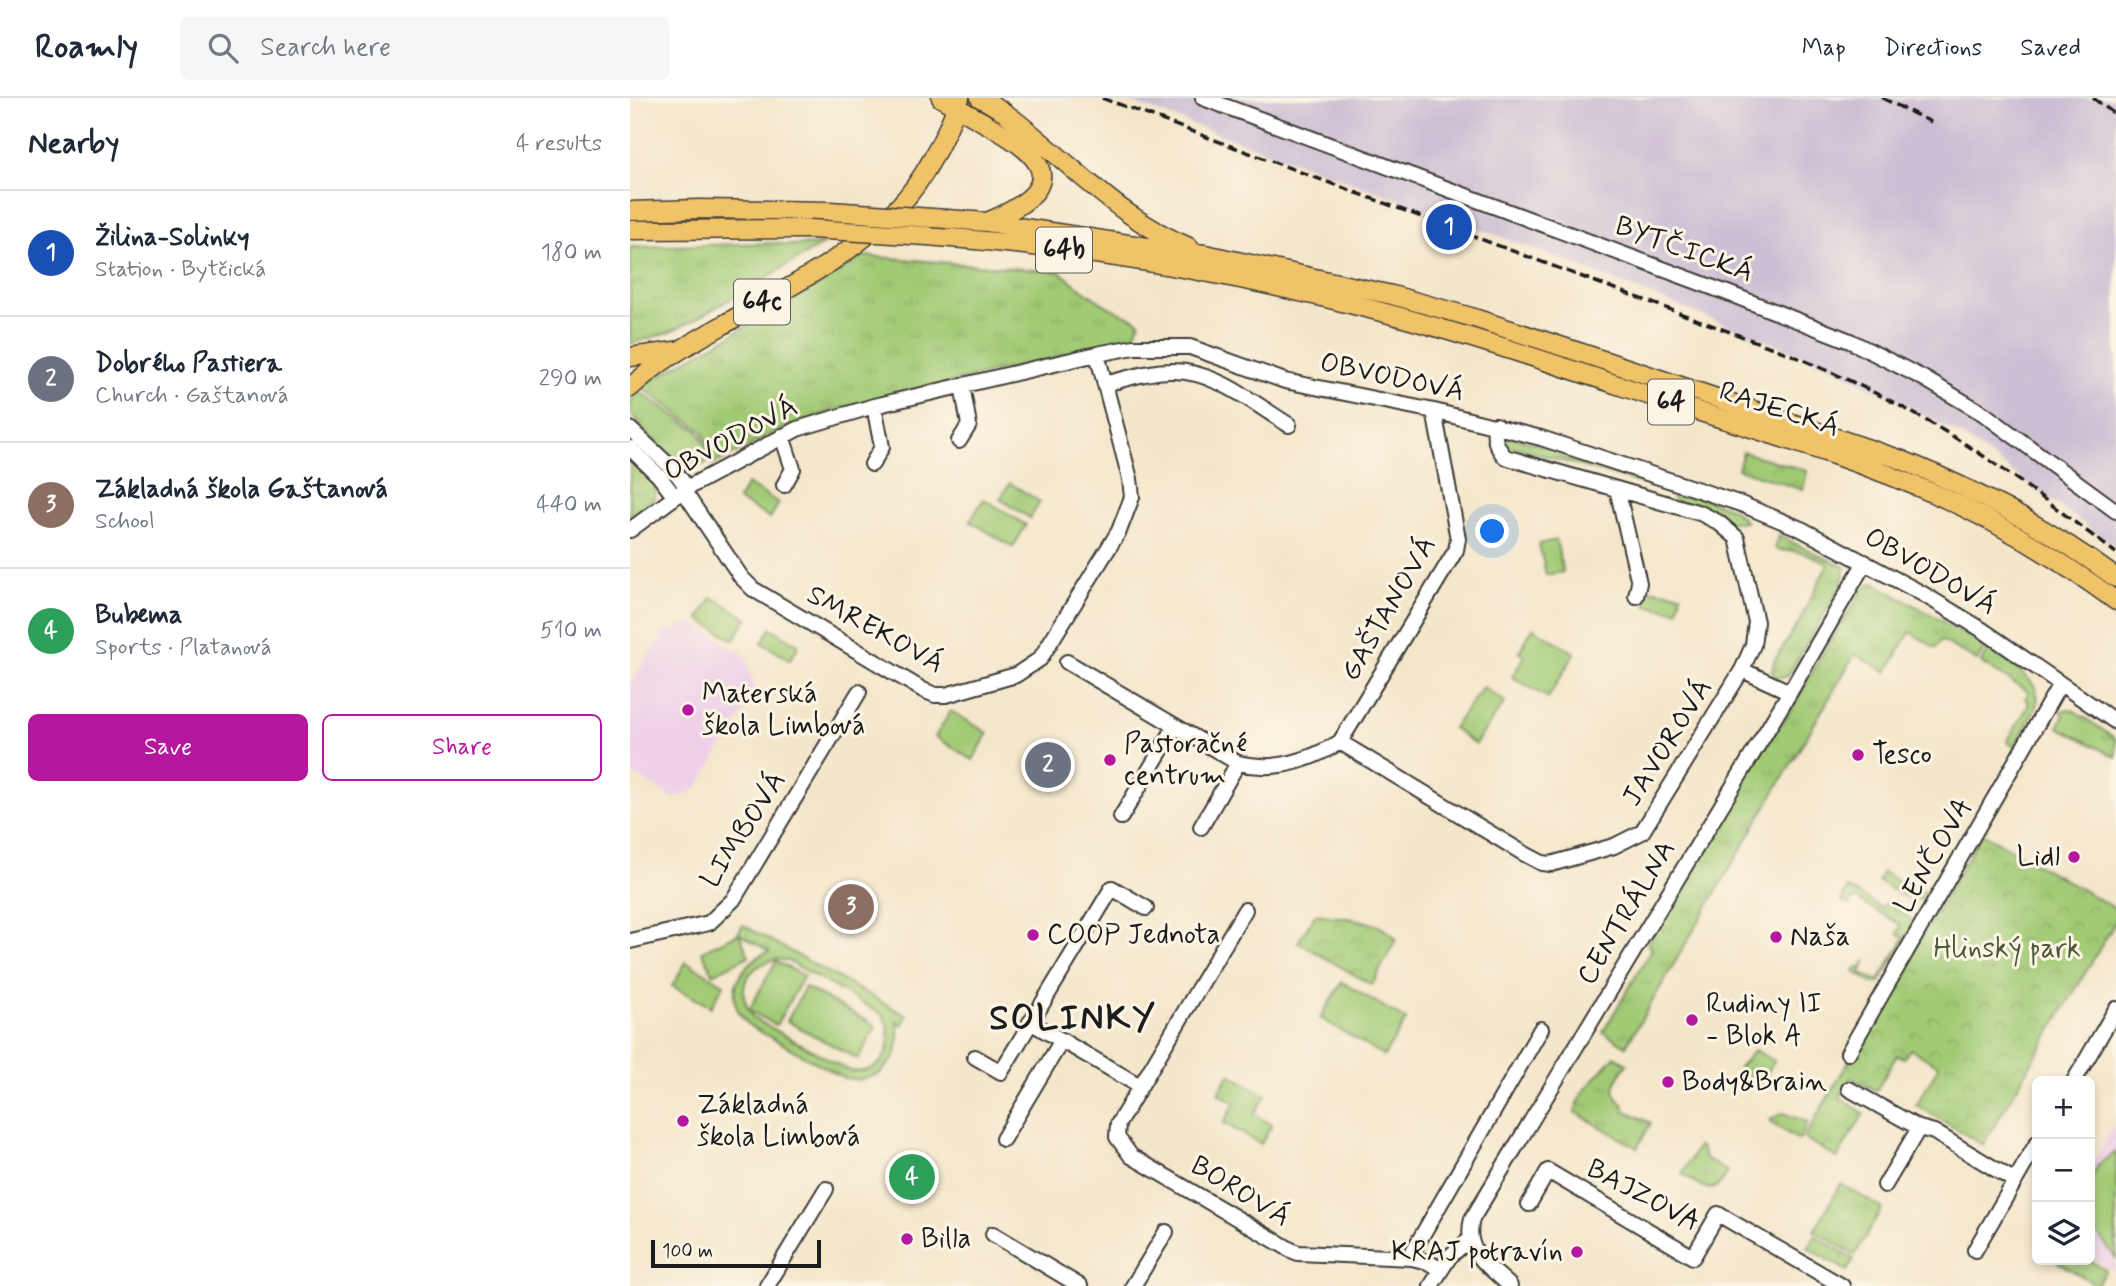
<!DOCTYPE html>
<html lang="en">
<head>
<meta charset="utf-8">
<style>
	:root { --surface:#fff; --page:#f6f6f7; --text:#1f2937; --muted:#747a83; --line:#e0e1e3; --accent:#b5179e }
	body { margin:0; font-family:Mynerve,sans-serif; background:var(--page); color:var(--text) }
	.controls { position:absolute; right:21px; bottom:21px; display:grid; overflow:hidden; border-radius:10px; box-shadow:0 4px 10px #0003 }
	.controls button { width:63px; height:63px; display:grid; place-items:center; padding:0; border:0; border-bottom:2px solid var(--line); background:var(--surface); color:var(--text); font:35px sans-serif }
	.scale { position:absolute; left:21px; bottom:18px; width:170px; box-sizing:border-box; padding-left:7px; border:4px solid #1c1c1c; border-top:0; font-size:19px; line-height:24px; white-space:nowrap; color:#1c1c1c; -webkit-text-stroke:5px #fcf5e5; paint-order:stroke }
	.you { position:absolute; left:863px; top:434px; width:24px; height:24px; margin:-18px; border:5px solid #fff; border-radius:50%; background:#1a73e8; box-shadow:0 0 0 10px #1a73e833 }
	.badge { display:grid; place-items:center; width:46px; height:46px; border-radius:50%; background:var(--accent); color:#fff; font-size:23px; font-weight:700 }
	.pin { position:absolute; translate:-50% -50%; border:4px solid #fff; box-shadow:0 2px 7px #0006 }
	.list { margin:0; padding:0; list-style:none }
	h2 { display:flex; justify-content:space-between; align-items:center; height:91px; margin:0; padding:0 28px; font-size:30px }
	h2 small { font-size:23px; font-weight:400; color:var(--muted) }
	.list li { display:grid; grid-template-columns:46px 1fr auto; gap:21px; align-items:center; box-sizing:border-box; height:126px; padding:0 28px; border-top:2px solid var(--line) }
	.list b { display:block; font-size:26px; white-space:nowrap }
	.list p { margin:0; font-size:23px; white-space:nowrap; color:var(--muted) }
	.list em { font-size:23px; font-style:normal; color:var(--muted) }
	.actions { display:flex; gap:14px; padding:21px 28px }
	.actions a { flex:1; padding:16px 0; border:2px solid var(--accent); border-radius:10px; text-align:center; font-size:24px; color:var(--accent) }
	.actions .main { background:var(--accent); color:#fff }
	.icon { flex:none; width:38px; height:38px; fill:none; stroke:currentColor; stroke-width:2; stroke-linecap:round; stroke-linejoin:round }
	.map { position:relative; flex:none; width:1486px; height:1188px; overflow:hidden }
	header { display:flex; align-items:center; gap:42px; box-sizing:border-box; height:98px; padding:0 35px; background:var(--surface); border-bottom:2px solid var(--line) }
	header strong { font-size:33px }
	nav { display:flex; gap:38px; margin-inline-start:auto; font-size:24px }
	.search { width:490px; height:63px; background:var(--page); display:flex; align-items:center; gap:18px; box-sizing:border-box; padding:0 24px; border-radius:10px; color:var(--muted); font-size:26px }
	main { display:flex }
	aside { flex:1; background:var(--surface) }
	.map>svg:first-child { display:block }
	.built { fill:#eed0e7 }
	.industrial { fill:#ccbed3 }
	.grass { fill:url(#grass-tufts); stroke:#5e7348; stroke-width:2 }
	.park { fill:url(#park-crowns); stroke:#5e7348; stroke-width:2 }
	.garden { fill:#a1ca75; stroke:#5e7348; stroke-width:2; fill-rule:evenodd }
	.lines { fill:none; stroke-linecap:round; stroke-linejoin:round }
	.minor-casing { stroke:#3c3a36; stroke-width:18 }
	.major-casing { stroke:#3c3a36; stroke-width:21 }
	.minor { stroke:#fff; stroke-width:14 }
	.major { stroke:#f1c369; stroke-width:18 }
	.rail { stroke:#1c1c1c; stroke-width:3.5; stroke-dasharray:10 5; stroke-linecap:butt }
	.major-bridge-casing { stroke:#3c3a36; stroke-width:21; stroke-linecap:butt }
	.major-bridge { stroke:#f1c369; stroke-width:18 }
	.poi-dot { fill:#b5179e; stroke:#fcf5e5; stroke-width:2.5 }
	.labels { text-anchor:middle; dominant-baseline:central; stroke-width:6; stroke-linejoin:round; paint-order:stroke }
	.shield { fill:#fcf5e5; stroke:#5f5d58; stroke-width:2 }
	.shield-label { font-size:26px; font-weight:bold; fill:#1c1c1c }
	.street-label { font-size:28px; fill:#1c1c1c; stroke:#fcf5e5 }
	.poi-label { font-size:28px; fill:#1c1c1c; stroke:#fcf5e5; text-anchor:start }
	.park-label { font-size:28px; fill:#4b593b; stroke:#fcf5e5 }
	.district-label { font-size:35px; font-weight:bold; letter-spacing:2px; fill:#1c1c1c; stroke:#fcf5e5 }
</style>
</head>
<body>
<header>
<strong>Roamly</strong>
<div class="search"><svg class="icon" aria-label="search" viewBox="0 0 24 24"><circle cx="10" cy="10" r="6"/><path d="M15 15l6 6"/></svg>Search here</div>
<nav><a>Map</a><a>Directions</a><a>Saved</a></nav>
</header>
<main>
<aside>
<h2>Nearby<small>4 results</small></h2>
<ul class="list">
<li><span class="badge" style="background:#1a4fb4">1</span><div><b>Žilina-Solinky</b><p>Station · Bytčická</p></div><em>180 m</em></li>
<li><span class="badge" style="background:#6b7280">2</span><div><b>Dobrého Pastiera</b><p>Church · Gaštanová</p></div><em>290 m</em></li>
<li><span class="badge" style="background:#8d6e63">3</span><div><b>Základná škola Gaštanová</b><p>School</p></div><em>440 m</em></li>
<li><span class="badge" style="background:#2e9e5b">4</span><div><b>Bubema</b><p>Sports · Platanová</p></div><em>510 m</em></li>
</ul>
<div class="actions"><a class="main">Save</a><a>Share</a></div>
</aside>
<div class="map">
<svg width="1486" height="1188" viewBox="0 0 1486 1188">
	<defs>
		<pattern id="grass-tufts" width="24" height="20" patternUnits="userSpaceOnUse" patternTransform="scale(1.75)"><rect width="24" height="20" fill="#a1ca75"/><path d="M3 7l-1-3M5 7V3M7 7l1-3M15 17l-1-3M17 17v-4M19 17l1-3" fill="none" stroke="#8aad65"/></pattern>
		<pattern id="park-crowns" width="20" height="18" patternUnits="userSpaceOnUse" patternTransform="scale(1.75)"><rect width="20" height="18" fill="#a1ca75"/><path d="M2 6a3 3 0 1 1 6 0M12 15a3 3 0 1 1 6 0" fill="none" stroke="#8aad65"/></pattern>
	</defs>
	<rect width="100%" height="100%" fill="#fcf5e5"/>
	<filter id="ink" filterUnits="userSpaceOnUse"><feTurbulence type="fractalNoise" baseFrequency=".0143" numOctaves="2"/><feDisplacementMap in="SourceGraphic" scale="14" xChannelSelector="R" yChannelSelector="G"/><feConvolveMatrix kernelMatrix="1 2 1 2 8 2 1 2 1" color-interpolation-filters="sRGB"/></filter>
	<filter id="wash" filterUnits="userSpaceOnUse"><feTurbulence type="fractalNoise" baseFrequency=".00686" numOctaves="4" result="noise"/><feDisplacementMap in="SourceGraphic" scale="28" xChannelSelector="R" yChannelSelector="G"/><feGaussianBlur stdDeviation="1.57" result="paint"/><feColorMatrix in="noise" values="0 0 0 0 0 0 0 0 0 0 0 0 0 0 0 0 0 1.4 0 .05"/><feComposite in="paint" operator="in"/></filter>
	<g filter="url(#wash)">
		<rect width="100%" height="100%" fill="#f4e6ca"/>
		<path class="built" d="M63,525L116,558L125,595L66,692L42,700L0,674V586L35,532Z
			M1486,1024V1175L1460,1159V1070Z"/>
		<path class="industrial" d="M490,0H1486V449L1331,337L1207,271L915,155Z"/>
		<path class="grass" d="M150,145L155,147L194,146L64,222L40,234L0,246V149Z
			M234,158L430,174C447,188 465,202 485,212C494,217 502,218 510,224L505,235L487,245L204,312L146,334L84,366L80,364L78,347L72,333L13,290L15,286C88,243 163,205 234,158Z
			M8,293L68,333L75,346L77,365C69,367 63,369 55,367C44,363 2,323 0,312C0,304 2,299 8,293Z
			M872,336L936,354L1103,411L1116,424H1095L1043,401L1042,394L884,349L881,357L871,343Z
			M0,358C32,390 37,393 0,424Z
			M1149,438L1215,469L1212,486L1157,579H1144L1142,575L1144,563L1169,524L1198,466C1177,454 1170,453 1147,452L1145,449Z
			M1243,485L1304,518L1355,549L1347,563L1311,542L1306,550L1280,534L1257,574L1225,556L996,948L973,934L1022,851L1018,848L1028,821L1121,668L1162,611L1188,563L1234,490Z
			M1359,551C1375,563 1413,582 1407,605C1403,620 1390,634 1385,649L1377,644L1398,608V603L1395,601L1399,594L1351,565Z
			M1437,611L1443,612L1486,641V659L1428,629L1434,618L1431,613Z
			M1253,774C1269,783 1286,799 1304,791C1289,814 1266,793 1248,783Z
			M1218,790L1252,810L1256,805C1266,811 1281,816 1283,828L1249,885H1242L1224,874L1227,869L1231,871L1236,862L1231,876L1249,883L1274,840L1267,835L1271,827L1224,800L1219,807L1211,803Z
			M1125,952L1144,963L1131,985L1111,973L1109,969Z
			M985,958L997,966C987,981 976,994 994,1007V1012L1021,1025L1007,1050L945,1014L952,995Z
			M1153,1015L1178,1024L1169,1042L1141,1025V1021Z
			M1068,1048L1071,1050L1075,1060L1098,1074C1082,1102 1075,1089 1052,1076Z"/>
		<path class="park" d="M1113,354L1177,373L1173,392L1108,371Z
			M1352,735L1486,811V823L1353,1047L1286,1007L1309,968L1280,951L1274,960L1267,957L1246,993L1221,980L1209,1000L1234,1015L1207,1060L1174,1040Z
			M686,816C712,821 748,819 766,841L742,887L668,844Z
			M1211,1086L1252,1110L1225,1157L1184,1133Z
			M1185,1138L1224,1161L1217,1173L1178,1150Z"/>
		<path class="garden" d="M380,385L410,404L400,420L370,401Z
			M117,386L149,405L140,420L108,402Z
			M354,401L396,427L383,449L340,423Z
			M926,442L933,474L916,477L909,446Z
			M1018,491L1051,496L1048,513L1016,508Z
			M82,499L117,520L104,542L69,521Z
			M141,530L169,547L160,562L132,545Z
			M903,530L945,555L918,600L882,579L895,558L889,554Z
			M853,589L875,604L845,646L823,630Z
			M321,613L358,635L343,662L305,639Z
			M113,827L277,918L272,927L267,923L269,940L265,959L249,976L228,982L214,980L120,928C90,900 108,868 139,853L109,836L119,858L83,876L72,853L108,836ZM148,861L158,863L253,917C268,945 254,980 218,972L123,920L120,913L146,927L174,878L146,863L119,912C105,886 121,866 148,861Z
			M56,864L94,886L81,909L42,888Z
			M712,884L776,922L754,958L690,920Z
			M175,889L246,928L228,961L157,923Z
			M599,976L636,997L624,1016L642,1027L631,1046L594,1025L605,1005L588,995Z
			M1486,1054V1160L1460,1126V1083L1469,1066Z
			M1424,1162H1459L1476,1172L1467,1187Z"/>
	</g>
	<g filter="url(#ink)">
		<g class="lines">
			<g class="minor-casing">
				<path id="minor" d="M573,0L1100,196L1220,243L1293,280L1354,316L1486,413
					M475,286C496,281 518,273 540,273C583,271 623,305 659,327
					M0,331L45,373L57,390
					M152,338L163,371L154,387
					M329,343L339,327L332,287
					M0,350L29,378L44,398
					M242,366L252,349L244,308
					M987,391L1009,485L1006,498
					M53,392L111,479L123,491L293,592L305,597H316L386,577L410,561L489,433L502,399L500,381L467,256
					M0,432L57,390L167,331L244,308L467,256L504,249H560L655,283L804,313L911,340L1111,406L1171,431L1293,496L1351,531L1486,624
					M437,564L608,665C644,674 679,663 710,644L826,452L828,441L804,313
					M1112,572L1160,594
					M710,644L893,755L912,765L921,766L984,748L1012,734L1112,572L1123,547L1126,524L1107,440L1088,424L1070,415L875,359C867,349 862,340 866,327
					M491,719L545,629
					M571,729L608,665
					M615,812L488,1026L487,1039L501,1058L661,1152L668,1155L782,1160L798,1164L811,1172
					M0,843L79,825L103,802L229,594
					M400,924L510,988
					M1218,955L1430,586
					M345,959L371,974L482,790L516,810
					M1444,983L1486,911
					M1219,991L1289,1030L1304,1034L1385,1083
					M373,1041L432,942
					M1255,1087L1289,1030
					M899,1106L918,1073L1063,1159L1088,1116L1212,1188
					M363,1136L450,1188
					M1345,1152L1407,1045
					M779,1160L911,931
					M137,1188L196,1091
					M503,1188L536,1134
					M801,1188L820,1158L839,1142
					M880,1188C859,1168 833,1154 842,1121L1160,594L1235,464"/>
			</g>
			<g class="major-casing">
				<path id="major" d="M311,0C364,34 479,73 357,124
					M350,0C377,13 400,35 423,54C468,92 503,126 559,149
					M0,113L69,111L200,113
					M317,121L357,124L537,152L575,156L762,197L841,219L958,257L1272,362C1348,393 1420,431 1486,480
					M0,132L180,131
					M297,138C447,149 598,174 744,212C844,238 942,272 1039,304C1129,333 1221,359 1307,397C1371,425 1430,462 1486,503
					M0,259L45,253
					M0,290C27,264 61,245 93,227C153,192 222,159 270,107C297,78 316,37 330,0"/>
			</g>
			<use href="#minor" class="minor"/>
			<use href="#major" class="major"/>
			<path class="rail" d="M472,0L1162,257C1208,277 1253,297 1297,323C1364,361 1424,409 1486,455
				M1252,0L1301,24
				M1463,0L1486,17"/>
			<g class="major-bridge-casing">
				<path id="major-bridge" d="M200,113L317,121
					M180,131L297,138"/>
			</g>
			<use href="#major-bridge" class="major-bridge"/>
		</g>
	</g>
	<g class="poi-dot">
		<circle cx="58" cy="612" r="7"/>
		<circle cx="1228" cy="657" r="7"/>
		<circle cx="480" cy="662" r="7"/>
		<circle cx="1444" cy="759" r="7"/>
		<circle cx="403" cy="837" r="7"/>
		<circle cx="1146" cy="839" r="7"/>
		<circle cx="1062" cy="922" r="7"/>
		<circle cx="1038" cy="984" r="7"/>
		<circle cx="53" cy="1023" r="7"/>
		<circle cx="277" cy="1141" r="7"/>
		<circle cx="947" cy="1154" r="7"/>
	</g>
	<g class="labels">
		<g class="shield">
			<rect x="406" y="129.5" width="56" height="45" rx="5"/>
			<rect x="104" y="181.5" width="56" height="45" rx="5"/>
			<rect x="1018" y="281.5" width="46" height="45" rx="5"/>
		</g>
		<g class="shield-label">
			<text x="434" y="152">64b</text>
			<text x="132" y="204">64c</text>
			<text x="1041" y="304">64</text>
		</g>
		<g class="street-label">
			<text transform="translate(1054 152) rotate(20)">BYTČICKÁ</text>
			<text transform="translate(762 280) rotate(12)">OBVODOVÁ</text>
			<text transform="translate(1149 312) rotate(18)">RAJECKÁ</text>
			<text transform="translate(101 342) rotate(-28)">OBVODOVÁ</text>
			<text transform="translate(1300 474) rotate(30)">OBVODOVÁ</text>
			<text transform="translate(759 511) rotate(-60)">GAŠTANOVÁ</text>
			<text transform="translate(245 532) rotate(29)">SMREKOVÁ</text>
			<text transform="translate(1038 645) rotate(-58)">JAVOROVÁ</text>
			<text transform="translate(114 732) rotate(-57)">LIMBOVÁ</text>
			<text transform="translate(1304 758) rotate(-60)">LENČOVA</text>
			<text transform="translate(997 815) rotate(-59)">CENTRÁLNA</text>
			<text transform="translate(610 1094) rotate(31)">BOROVÁ</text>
			<text transform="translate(1013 1098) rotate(28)">BAJZOVA</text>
		</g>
		<g class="poi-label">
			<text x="72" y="596">Materská<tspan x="72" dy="32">škola Limbová</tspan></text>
			<text x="494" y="646">Pastoračné<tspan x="494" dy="32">centrum</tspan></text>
			<text x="1242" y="657">Tesco</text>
			<text x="1430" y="759" text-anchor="end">Lidl</text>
			<text x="417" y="837">COOP Jednota</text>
			<text x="1160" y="839">Naša</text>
			<text x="1076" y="906">Rudiny II<tspan x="1076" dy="32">- Blok A</tspan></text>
			<text x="1052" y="984">Body&amp;Brain</text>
			<text x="67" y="1007">Základná<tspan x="67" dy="32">škola Limbová</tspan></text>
			<text x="291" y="1141">Billa</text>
			<text x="933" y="1154" text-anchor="end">KRAJ potravín</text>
		</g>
		<g class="park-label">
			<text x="1377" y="851">Hlinský park</text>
		</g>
		<g class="district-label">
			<text x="443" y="921">SOLINKY</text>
		</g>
	</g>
</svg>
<div class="controls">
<button>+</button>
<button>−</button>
<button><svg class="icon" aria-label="layers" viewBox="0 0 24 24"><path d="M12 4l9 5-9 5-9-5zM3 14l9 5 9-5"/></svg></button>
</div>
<div class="scale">100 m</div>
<div class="you"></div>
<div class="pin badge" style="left:819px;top:129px;background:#1a4fb4">1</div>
<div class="pin badge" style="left:418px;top:667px;background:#6b7280">2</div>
<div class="pin badge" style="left:221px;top:809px;background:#8d6e63">3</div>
<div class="pin badge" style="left:282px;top:1079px;background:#2e9e5b">4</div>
</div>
</main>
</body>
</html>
